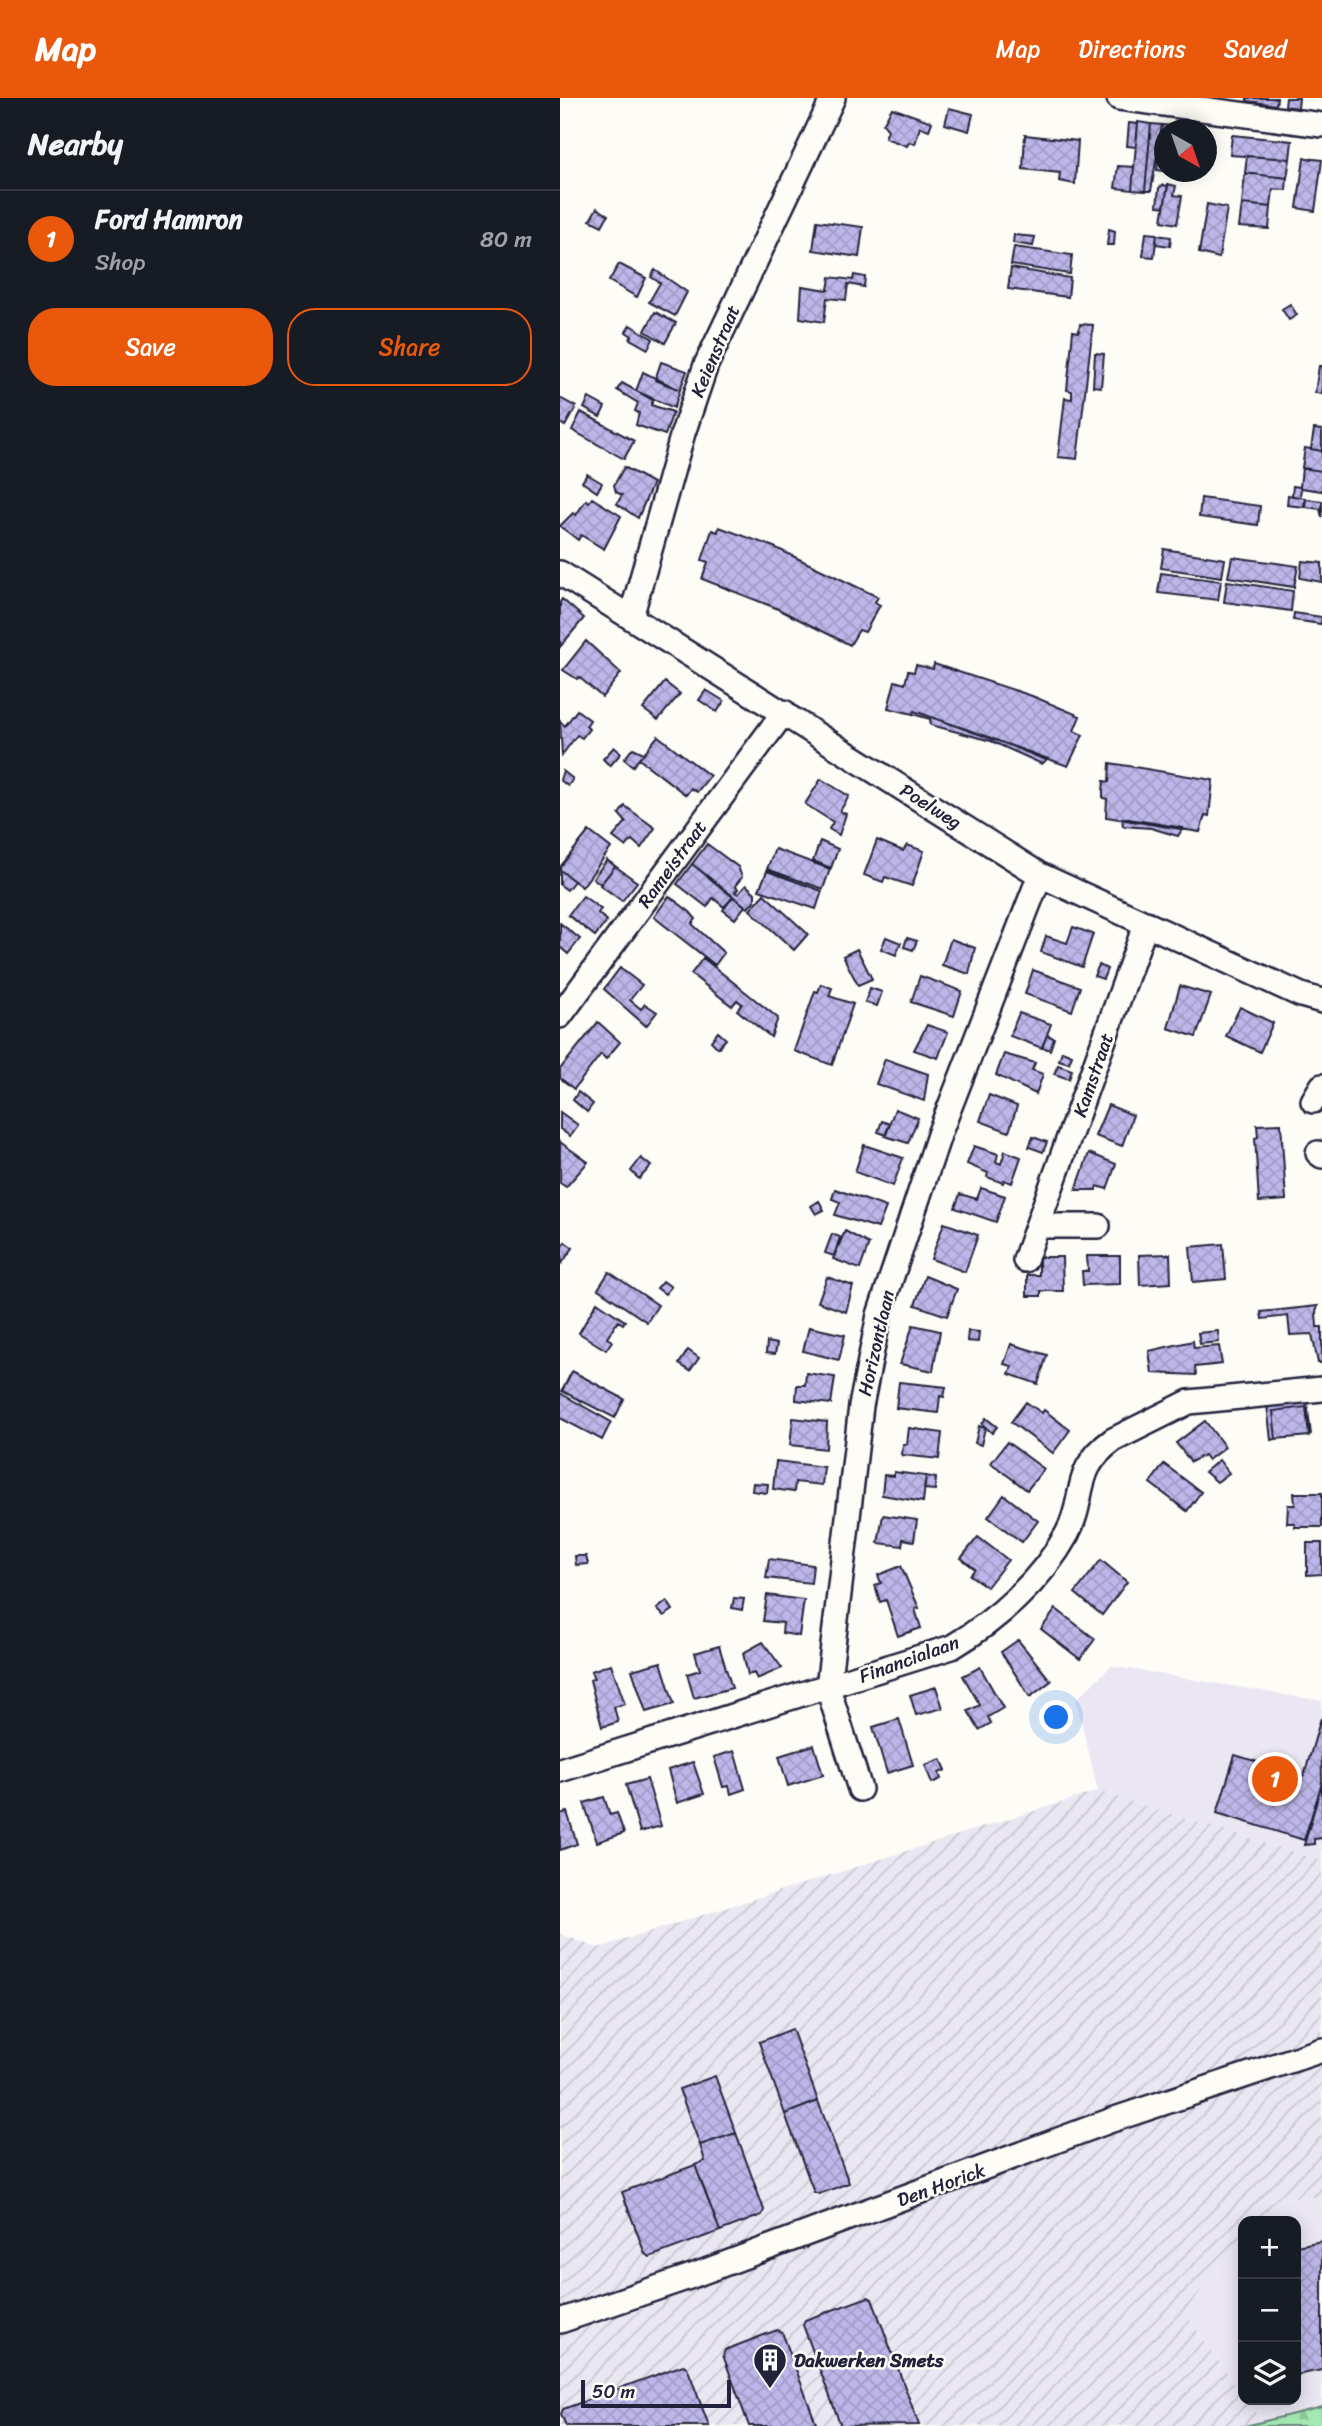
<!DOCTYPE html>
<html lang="en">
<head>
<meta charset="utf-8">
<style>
	:root { --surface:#171b24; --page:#242831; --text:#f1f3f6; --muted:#9ea1a6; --line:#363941; --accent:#ea580c }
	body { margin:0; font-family:Sriracha,sans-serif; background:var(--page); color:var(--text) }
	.controls { position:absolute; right:21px; bottom:21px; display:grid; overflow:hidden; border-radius:14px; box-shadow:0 4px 18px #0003 }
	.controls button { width:63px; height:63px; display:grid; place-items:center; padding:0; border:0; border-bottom:2px solid var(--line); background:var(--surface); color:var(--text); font:35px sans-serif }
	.compass { position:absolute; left:594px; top:21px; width:63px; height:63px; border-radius:50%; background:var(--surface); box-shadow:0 4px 18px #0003; rotate:140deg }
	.scale { position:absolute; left:21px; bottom:18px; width:150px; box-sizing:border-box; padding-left:7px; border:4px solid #22223b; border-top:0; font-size:19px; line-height:24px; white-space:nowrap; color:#22223b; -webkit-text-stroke:5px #fdfcf7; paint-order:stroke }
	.you { position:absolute; left:497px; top:1620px; width:24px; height:24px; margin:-18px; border:5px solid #fff; border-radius:50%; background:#1a73e8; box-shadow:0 0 0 10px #1a73e833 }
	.badge { display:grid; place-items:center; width:46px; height:46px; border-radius:50%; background:var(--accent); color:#fff; font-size:23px; font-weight:700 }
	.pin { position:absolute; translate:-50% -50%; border:4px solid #fff; box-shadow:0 2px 7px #0006 }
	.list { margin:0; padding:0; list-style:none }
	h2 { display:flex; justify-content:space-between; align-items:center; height:91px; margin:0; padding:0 28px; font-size:30px }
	h2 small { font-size:23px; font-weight:400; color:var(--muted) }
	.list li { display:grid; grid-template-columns:46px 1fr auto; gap:21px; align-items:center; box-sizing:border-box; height:98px; padding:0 28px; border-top:2px solid var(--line) }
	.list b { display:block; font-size:26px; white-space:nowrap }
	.list p { margin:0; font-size:23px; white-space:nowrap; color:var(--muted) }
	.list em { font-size:23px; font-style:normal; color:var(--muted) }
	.actions { display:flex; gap:14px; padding:21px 28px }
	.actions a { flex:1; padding:16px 0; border:2px solid var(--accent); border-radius:28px; text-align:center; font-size:24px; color:var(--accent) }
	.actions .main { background:var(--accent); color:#fff }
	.icon { flex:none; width:38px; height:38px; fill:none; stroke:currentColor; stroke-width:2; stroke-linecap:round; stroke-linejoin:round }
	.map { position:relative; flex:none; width:762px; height:2328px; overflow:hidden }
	header { display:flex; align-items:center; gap:42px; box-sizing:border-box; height:98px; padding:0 35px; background:var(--accent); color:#fff }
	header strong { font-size:33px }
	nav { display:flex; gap:38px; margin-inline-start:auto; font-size:24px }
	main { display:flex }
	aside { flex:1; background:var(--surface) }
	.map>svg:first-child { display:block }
	.built { fill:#eae7f2 }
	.industrial { fill:url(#industrial-furrows) }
	.forest { fill:url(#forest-firs); stroke:#638577; stroke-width:2 }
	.building { fill:url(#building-cross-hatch); stroke:#22223b; stroke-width:2 }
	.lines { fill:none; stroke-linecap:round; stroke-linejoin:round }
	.minor-casing { stroke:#22223b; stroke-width:28 }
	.minor { stroke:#fdfcf7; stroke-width:23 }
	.labels { text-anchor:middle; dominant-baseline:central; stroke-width:5; stroke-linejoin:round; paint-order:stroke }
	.street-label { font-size:19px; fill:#22223b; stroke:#fdfcf7 }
	.poi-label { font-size:19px; font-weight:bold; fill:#22223b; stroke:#fdfcf7; text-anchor:start }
</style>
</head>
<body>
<header>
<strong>Map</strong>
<nav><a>Map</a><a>Directions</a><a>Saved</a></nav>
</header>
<main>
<aside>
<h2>Nearby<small></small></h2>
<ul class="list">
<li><span class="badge">1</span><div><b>Ford Hamron</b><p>Shop</p></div><em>80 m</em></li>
</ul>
<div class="actions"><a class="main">Save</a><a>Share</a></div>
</aside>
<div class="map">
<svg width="762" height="2328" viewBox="0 0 762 2328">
	<defs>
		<pattern id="industrial-furrows" width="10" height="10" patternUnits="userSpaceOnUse" patternTransform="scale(1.75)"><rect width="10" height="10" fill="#eae7f2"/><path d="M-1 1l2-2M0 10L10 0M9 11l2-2" fill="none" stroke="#c8c6d0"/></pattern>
		<pattern id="forest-firs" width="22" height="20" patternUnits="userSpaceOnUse" patternTransform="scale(1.75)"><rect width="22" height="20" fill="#a4e8b3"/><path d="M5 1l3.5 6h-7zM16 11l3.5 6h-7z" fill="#8dc79b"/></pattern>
		<pattern id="building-cross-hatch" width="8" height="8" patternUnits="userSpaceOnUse" patternTransform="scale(1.75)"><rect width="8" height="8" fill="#bdb6e8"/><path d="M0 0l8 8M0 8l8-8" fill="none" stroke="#a29cc8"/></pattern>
	</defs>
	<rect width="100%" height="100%" fill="#fdfcf7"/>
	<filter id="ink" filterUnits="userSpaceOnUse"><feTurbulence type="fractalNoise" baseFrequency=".0143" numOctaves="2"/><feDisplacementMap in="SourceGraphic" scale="14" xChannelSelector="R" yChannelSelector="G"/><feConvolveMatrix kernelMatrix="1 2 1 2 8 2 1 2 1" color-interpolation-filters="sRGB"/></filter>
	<g filter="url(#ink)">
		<path class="built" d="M551,1568L762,1603V1763L538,1693L516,1602Z
			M762,2099V2309L703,2324L687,2302H736V2123H699L717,2101Z
			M683,2142V2297L624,2214Z"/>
		<path class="industrial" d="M538,1693L762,1763V2099L717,2101L699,2123H683V2142L624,2214L683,2297V2302H687L703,2324L685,2328H0V1836L38,1850Z"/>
		<path class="forest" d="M762,2309V2328H685Z"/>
		<path class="building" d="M687,0H717L716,7L687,3Z
			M726,0H739L738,10L725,8Z
			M332,10L372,24L369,32L360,29L355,46L349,44L347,48L325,40L328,32L323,26Z
			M389,10L413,16L409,33L385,26Z
			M578,24L591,26L585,93L572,92Z
			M569,25L578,26L576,49L567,48Z
			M591,26L602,27L591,93H585Z
			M602,27L614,28V32H604V73L597,72Z
			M465,37L518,43L515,86L499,83L500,75L463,71Z
			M672,37L732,43L730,61L670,57Z
			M687,58L730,61L727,80L685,75Z
			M744,60L762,62L755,113L737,110Z
			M558,68L574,69L572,92L555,90Z
			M685,75L727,80L726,92L713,91L711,109L682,106Z
			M608,86L616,88L614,97L622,98L617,126L602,123Z
			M603,87L608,88L604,109L597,108L599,90Z
			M647,106L667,110L659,160L639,155Z
			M682,106L711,109L709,131L679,129Z
			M37,110L48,117L42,128L30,122Z
			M257,123L303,129L299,159L253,152Z
			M549,131L555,133L554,147H547Z
			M586,135L597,136L594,159L583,158Z
			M454,137L475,139L473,148L453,145Z
			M597,137L611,139L610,148L596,146Z
			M454,149L512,157L510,176L451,167Z
			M59,166L86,180L77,199L49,183Z
			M451,170L510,180L508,199L448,191Z
			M95,172L127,194L115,218L89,204L100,185L91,179Z
			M294,177L305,179L304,189L288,186L286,202L267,200L264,224L240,220L242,188L268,192L270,179L293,182Z
			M730,206L737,217L729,222L722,211Z
			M95,214L116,225L105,245L85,233Z
			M520,226L533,227L517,361L498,359L505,300L512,301V293L507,292L513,233L519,234Z
			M70,227L93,241L88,251L70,241L72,238L66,234Z
			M535,255L544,256L541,289L533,288Z
			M101,264L127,273L120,292L95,282Z
			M759,268H762V296L755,295Z
			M83,274L120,292L114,310L76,293Z
			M62,285L93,302L91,307L113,314L105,337L76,327L79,315L75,313L78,305L57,292Z
			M0,300L16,309L5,328L0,325Z
			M29,300L45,309L40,319L24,310Z
			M21,314L74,343L64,361L12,332Z
			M754,331L762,332V353L751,351Z
			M745,350L762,353V373L742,370Z
			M64,369L93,385L78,420L57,406L62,397L56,394L54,387Z
			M742,370L762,373V393L741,390L740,399L732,398L733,388L740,389Z
			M27,376L42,385L37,394L22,384Z
			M728,397L745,400L744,409L727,407Z
			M32,400L61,418L44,451L21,437L18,442L0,428L13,415L16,417L26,402L29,404Z
			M641,400L700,408L698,427L639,419Z
			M746,401L762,403V419L760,411L745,409Z
			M159,429L214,449L318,499L315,504L320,507L305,534L299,532L290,547L216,510L142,481L148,464L142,462L152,432L158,434Z
			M604,451L665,461L662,479L601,470Z
			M672,459L738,468L734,489L668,479Z
			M742,463L762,465V484L740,480Z
			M601,475L661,483L658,502L598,495Z
			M667,483L733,493L731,513L664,504Z
			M2,501L24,520L0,549V504Z
			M734,515L762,519L761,526L733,522Z
			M26,543L61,575L42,599L19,579L17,581L3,572Z
			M374,566L472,598L520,618L514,633L523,637L508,668L354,613L353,616L328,610L335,583L345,586L348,573L354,574L356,567L373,571Z
			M105,584L120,596L98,622L83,611Z
			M146,592L164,603L157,614L139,602Z
			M17,612L30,622L26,628L29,631L22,640L17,637L2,657L0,623L5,628Z
			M354,613L426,638L486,662L482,666L431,643L371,627L370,621L353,616Z
			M98,638L150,678L137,694L131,690L126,697L79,661Z
			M54,649L61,655L50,668L43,661Z
			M73,650L84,655L73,668L64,661Z
			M550,665L653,682L649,718L645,717L640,734L546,719L547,701L543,700V693L544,683L549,684Z
			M3,673L13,681L8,688L0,682Z
			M261,681L289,698L280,713L286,716L279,737L269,731L273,724L245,706Z
			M65,708L95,730L81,750L72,742L66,749L53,739L66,724L59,716Z
			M562,720L594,725L623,730L618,738L591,730L563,728Z
			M29,733L51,750L22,789L0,772V769Z
			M317,742L343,753L347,747L364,753L352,788L325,779L323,784L304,777Z
			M260,743L278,751L271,770L253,763Z
			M147,746L178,769L182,779L175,788L178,791L175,794L178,796L186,787L195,795V802L188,810L132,766Z
			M215,751L270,771L263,791L207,771Z
			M47,762L55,768L41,786L33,780Z
			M132,766L173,799L164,809L153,800L147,809L117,786Z
			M55,768L77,784L62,803L40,787Z
			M0,772L14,783L7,792L0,787Z
			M207,773L262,793L256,811L199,792Z
			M204,796L248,836L234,852L190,812Z
			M23,798L41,811L38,815L47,823L35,838L8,817Z
			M109,798L130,814L136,821L132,826L164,855L155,867L94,819Z
			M173,799L185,808L175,821L163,812Z
			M0,825L20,841L8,856L0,849Z
			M513,829L533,836L522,869L481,854L486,838L507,845Z
			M326,839L341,845L336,857L321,851Z
			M347,840L357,843L353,852L344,849Z
			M391,841L415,850L409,876L382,867Z
			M297,851L312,881L298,887L283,858Z
			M143,860L218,920L211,939L177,912L182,906L177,902L172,908L131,876Z
			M539,867L547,871L543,881L534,878Z
			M60,870L82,887L70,902L81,911L85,906L97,914L86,928L44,891Z
			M473,872L520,889L512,913L465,896Z
			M360,878L402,893L394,918L351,904Z
			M261,886L272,890L269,898L293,906L272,967L234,953L255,893L258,894Z
			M620,888L651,897L636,939L608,930Z
			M310,890L322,894L317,908L305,904Z
			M680,909L713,925L700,954L666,938Z
			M459,915L491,926L482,950L450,938Z
			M38,924L60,944L46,961L41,956L14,991L0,980V971Z
			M367,927L388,934L378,960L354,952Z
			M158,934L166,941L158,950L151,943Z
			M487,937L494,940L490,952L482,949Z
			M502,953L512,957L509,965L499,962Z
			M444,956L475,965L472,972L483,976L476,996L436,977Z
			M325,961L368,976L364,1003L316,986Z
			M498,967L512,972L509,981L494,976Z
			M18,994L33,1006L27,1014L13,1002Z
			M429,997L457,1008L449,1034L420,1023Z
			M548,1007L573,1017L562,1048L535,1038Z
			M335,1011L358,1020L348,1045L325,1038Z
			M0,1014L18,1027L10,1038L0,1031Z
			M322,1023L330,1026L326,1037L318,1034Z
			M721,1026L726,1102L699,1104L695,1040L698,1039L697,1027Z
			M473,1039L487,1044L483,1054L469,1049Z
			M0,1044L28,1064L6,1089L0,1085Z
			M304,1047L343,1060L333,1088L295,1074Z
			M414,1048L438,1056L436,1064L441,1066L445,1053L461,1059L452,1085L444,1082L443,1085L427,1079L428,1075L407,1066Z
			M529,1055L556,1066L547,1091L537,1088L536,1092H516Z
			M81,1060L91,1068L79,1081L71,1073Z
			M421,1090L445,1098L436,1124L395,1110L400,1096L417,1101Z
			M275,1091L326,1109L318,1130L275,1117L280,1104L272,1101Z
			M259,1103L264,1112L256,1116L251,1108Z
			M384,1125L418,1137L405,1174L371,1161Z
			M285,1133L309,1146L300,1171L273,1161Z
			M272,1136L280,1139L274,1158L265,1155Z
			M5,1144L13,1150L2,1165L0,1151Z
			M663,1146L666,1181L633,1184L630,1149Z
			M610,1156L611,1185L580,1187L579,1157Z
			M527,1158H560V1186L523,1187L522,1173H528Z
			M479,1159H502L503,1193H481V1198H467V1177H479Z
			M49,1174L98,1207L87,1224L38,1191Z
			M365,1178L397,1191L387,1218L355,1207Z
			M267,1179L293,1188L286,1214L258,1204Z
			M103,1183L111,1189L105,1196L97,1190Z
			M37,1204L65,1223L63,1226L58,1223L47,1240L52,1243L46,1252L19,1235Z
			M758,1208L756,1214L757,1229H762V1265H758L752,1236L730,1237L728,1218L702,1221L701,1214Z
			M353,1227L380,1233L373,1273L340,1266Z
			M249,1229L285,1237L279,1262L243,1253Z
			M408,1233L419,1234L418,1244L407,1243Z
			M658,1233L659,1244L640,1246L638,1235Z
			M633,1243L634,1250L659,1248L662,1266L635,1269L636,1277L592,1275L589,1253Z
			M207,1244L217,1246L215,1256L206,1255Z
			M451,1246L487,1257L478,1286L449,1276L452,1268L444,1266Z
			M128,1252L139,1260L130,1273L119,1266Z
			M12,1273L64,1301L55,1320L2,1293Z
			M246,1275L275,1279L271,1306L236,1302L237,1287H245Z
			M339,1284L386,1289L384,1299L380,1298L378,1315L336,1310Z
			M0,1295L51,1324L42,1342L0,1320Z
			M747,1303L751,1337L746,1309L713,1313L716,1341L711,1342L707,1307Z
			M466,1304L482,1315L484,1312L510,1332L493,1355L451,1324Z
			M746,1309L749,1338L716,1341L713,1313Z
			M233,1320L267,1324L266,1351L230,1347Z
			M426,1320L437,1329L432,1335L422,1326Z
			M645,1323L665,1349L648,1362L644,1357L631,1364L616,1345Z
			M419,1328L425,1330L421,1347L415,1345Z
			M349,1330L382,1335L379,1361L342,1357L343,1346H347Z
			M447,1344L484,1371L467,1392L431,1365Z
			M659,1362L669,1375L657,1384L645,1374Z
			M216,1363L264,1369L262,1387L235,1384L234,1394L213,1391Z
			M604,1366L641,1394L627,1413L590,1385Z
			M334,1374L366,1378L363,1404L322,1397L324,1377L334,1378Z
			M366,1378L376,1380L375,1392L364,1391Z
			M193,1385L208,1386L207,1395L192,1393Z
			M734,1395H762V1429H735V1425H727L728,1407H735Z
			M444,1397L478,1423L462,1444L428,1419Z
			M323,1417L357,1422L354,1443L343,1441L342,1448L318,1445Z
			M418,1439L448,1462L427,1489L410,1477L415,1471L401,1460Z
			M747,1445H762V1476L747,1477Z
			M15,1458H26L28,1466L16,1467Z
			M209,1461L253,1467L251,1485L206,1480Z
			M541,1462L567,1484L542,1517L515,1495Z
			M341,1468L359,1510L355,1511L361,1530L338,1538L326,1502L320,1504L315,1487L321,1485L318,1477Z
			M207,1497L244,1502L239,1538L222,1535L223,1525L203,1523Z
			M174,1500L184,1501L182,1512L172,1510Z
			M107,1503L113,1512L104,1518L97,1511Z
			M496,1511L535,1541L520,1561L481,1531Z
			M458,1542L491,1583L470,1599L441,1554Z
			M203,1544L222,1570L197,1581L194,1575L188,1577L183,1555Z
			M159,1548L172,1590L134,1600L127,1576L140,1572L135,1555Z
			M101,1564L114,1606L86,1614L72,1572Z
			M51,1566L65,1606L54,1609L58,1624L42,1629L30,1582L34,1580L31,1573Z
			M420,1569L443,1610L428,1619L431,1625L419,1632L408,1613L420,1607L403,1578Z
			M376,1589L383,1610L356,1617L350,1597Z
			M761,1620L762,1685L744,1742L657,1715L675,1657L744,1678Z
			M339,1621L353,1667L327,1675L313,1629Z
			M254,1647L263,1677L228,1688L219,1658Z
			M174,1653L185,1691L171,1696L169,1688L163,1689L154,1659Z
			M381,1661L386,1672L379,1675L381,1681L372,1685L365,1667Z
			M133,1664L144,1696L117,1705L108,1672Z
			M87,1681L101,1728L80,1734L66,1687Z
			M762,1685V1740L754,1741V1746L744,1747Z
			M44,1699L50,1717L57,1715L64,1735L37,1744L24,1705Z
			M7,1714L17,1746L0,1752V1716Z
			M232,1931L258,2003L225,2016L199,1944Z
			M155,1978L176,2035L140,2047L119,1991Z
			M258,2003L289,2085L259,2096L254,2094L225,2016Z
			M176,2035L204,2112L202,2117L160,2133L135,2067L145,2063L140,2047Z
			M135,2067L160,2133L90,2159L85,2156L62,2094Z
			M762,2143V2272L736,2277V2148Z
			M308,2199L312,2201L359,2327L281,2328L243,2227L245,2222Z
			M217,2232L222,2234L257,2328H189L163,2257L165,2252Z
			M123,2267L127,2269L149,2328H6L1,2316L3,2311Z"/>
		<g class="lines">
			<g class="minor-casing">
				<path id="minor" d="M559,0L762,27
					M0,475L480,777L741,897L762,903
					M71,519L123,335L146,267L273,0
					M0,918L224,614
					M753,1003L762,988
					M758,1055L762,1058
					M480,1128H538
					M465,1162L586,825
					M0,1672L392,1549C437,1522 481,1483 507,1436C527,1399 511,1372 553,1342L629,1304L762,1291
					M300,1691L268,1590L301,1308L319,1217L380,1034L480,777
					M0,2223L132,2178L552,2022L762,1952"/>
			</g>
			<use href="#minor" class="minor"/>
		</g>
	</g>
	<defs>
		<g id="building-pin" transform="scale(1.75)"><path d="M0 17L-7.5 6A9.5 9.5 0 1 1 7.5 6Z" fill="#22223b" stroke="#fdfcf7"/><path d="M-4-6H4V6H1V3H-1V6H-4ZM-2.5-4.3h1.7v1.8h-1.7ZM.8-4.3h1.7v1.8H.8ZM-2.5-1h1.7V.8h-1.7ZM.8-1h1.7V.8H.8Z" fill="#fff"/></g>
	</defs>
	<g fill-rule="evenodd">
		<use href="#building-pin" x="210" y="2262"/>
	</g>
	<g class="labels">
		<g class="street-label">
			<text transform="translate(155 253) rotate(-67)">Keienstraat</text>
			<text transform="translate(371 708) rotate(32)">Poelweg</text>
			<text transform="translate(112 766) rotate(-54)">Rameistraat</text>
			<text transform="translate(533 977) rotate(-71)">Kamstraat</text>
			<text transform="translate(316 1245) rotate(-77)">Horizontlaan</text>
			<text transform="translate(349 1561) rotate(-20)">Financialaan</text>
			<text transform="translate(381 2087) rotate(-20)">Den Horick</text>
		</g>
		<g class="poi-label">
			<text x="234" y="2262">Dakwerken Smets</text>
		</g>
	</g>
</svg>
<div class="controls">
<button>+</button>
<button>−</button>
<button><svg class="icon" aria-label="layers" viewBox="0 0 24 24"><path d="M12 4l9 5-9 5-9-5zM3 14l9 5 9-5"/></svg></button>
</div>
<svg class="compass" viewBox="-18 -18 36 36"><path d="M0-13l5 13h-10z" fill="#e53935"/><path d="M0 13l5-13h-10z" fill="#9ea1a6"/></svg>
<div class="scale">50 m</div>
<div class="you"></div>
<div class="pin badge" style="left:715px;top:1681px">1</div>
</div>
</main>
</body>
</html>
